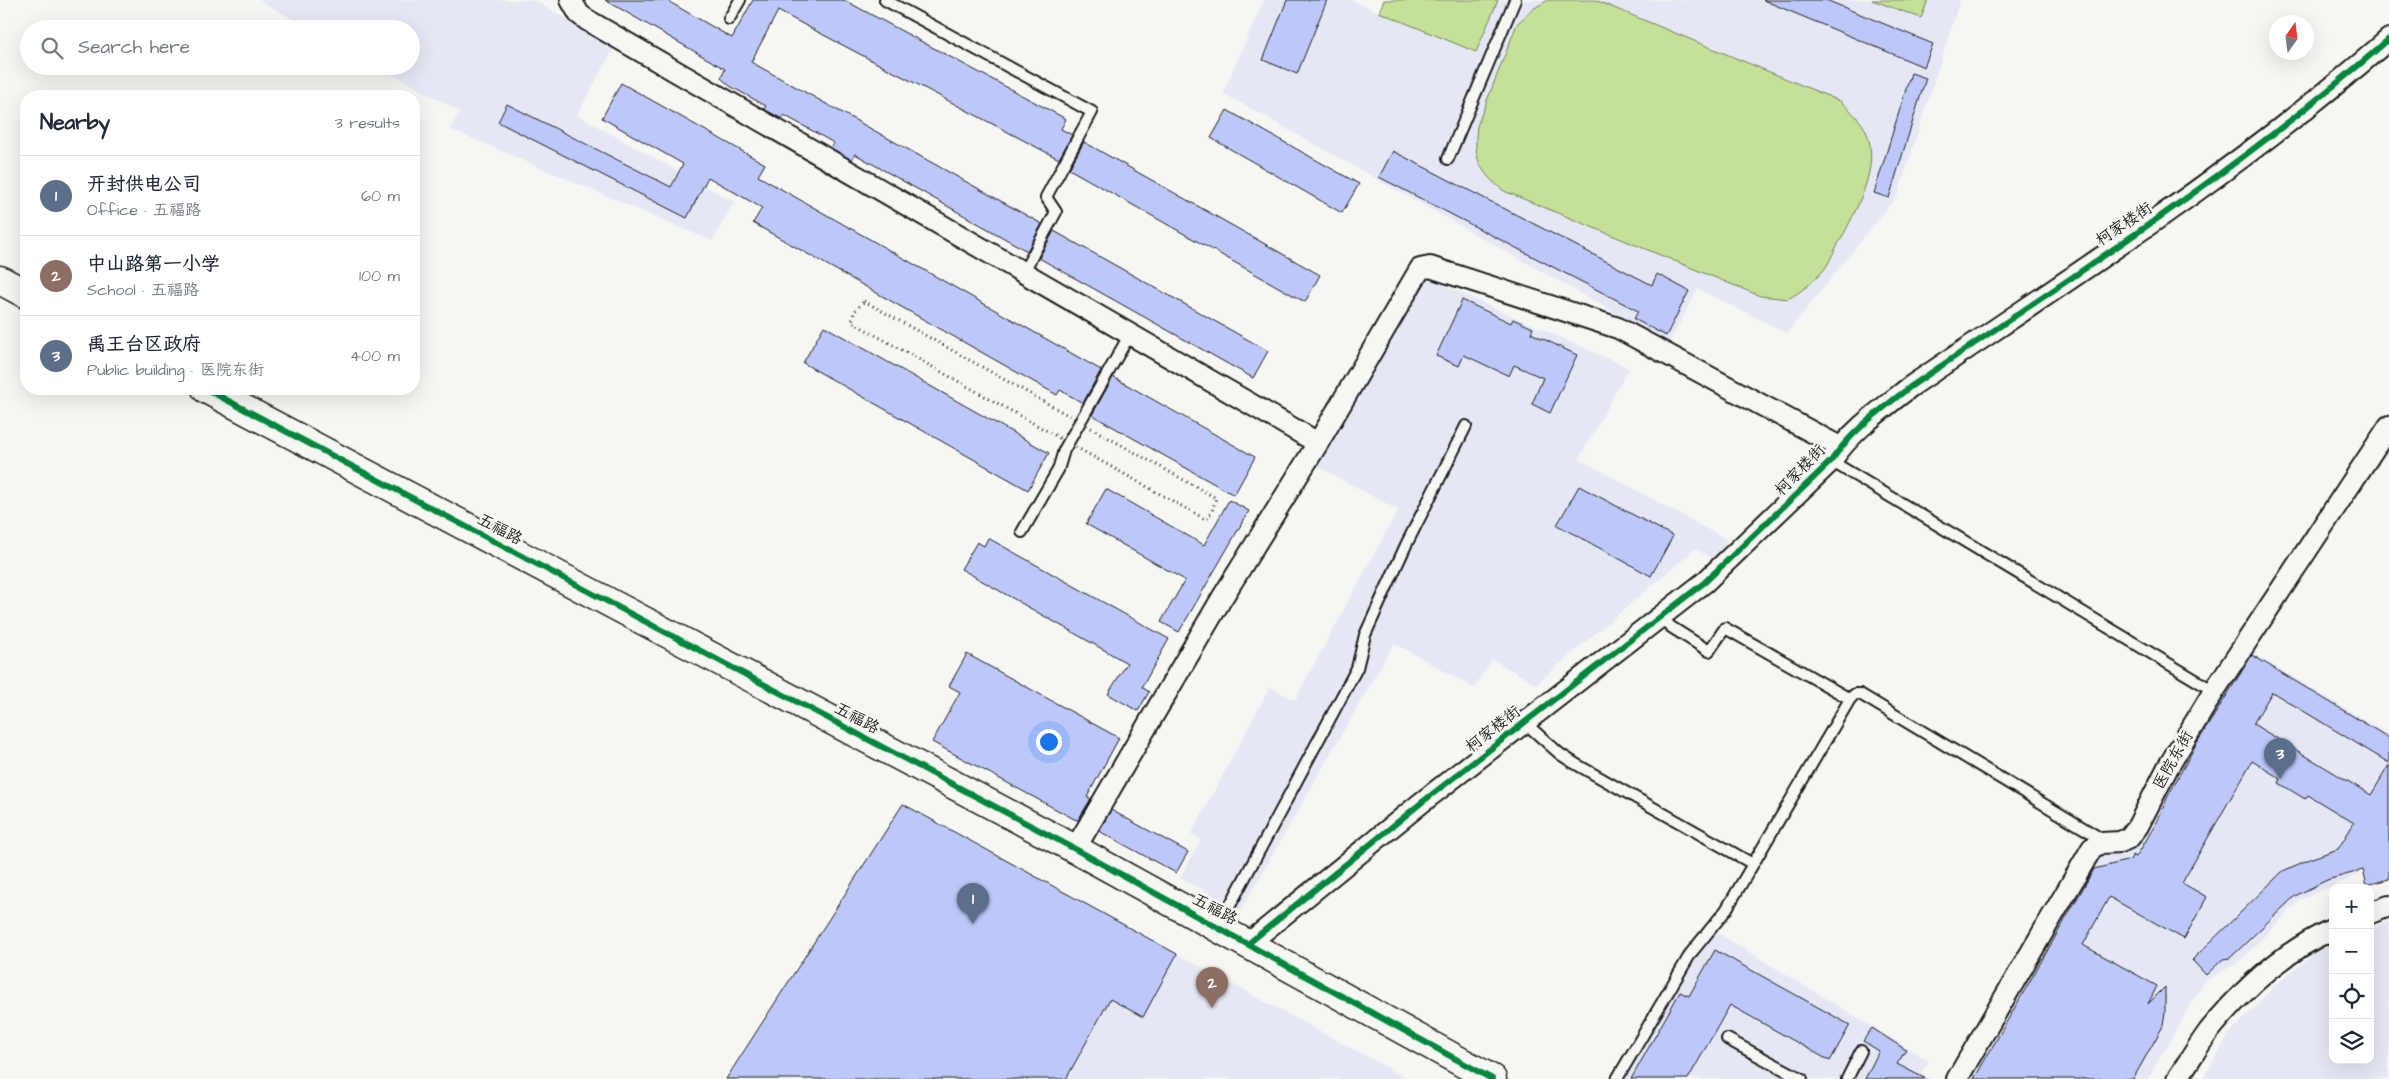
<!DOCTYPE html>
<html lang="en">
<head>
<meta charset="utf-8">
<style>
	:root { --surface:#fff; --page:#f6f6f7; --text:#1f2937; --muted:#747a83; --line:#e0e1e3; --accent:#b45309 }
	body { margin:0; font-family:"Architects Daughter","LXGW WenKai TC",sans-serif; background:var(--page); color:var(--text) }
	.controls { position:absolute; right:15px; bottom:15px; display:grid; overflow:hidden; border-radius:10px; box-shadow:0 5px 20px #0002 }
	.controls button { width:45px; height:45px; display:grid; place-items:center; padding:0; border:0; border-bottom:1px solid var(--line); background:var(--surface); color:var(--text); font:25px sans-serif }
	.compass { position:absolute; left:2269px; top:15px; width:45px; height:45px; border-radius:50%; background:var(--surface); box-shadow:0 5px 20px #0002; rotate:14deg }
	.you { position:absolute; left:1048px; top:741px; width:18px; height:18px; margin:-12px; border:4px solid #fff; border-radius:50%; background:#1a73e8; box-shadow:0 0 0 8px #1a73e833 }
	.badge { display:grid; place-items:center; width:32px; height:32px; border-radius:50%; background:var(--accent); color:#fff; font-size:16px; font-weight:700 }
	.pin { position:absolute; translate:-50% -41px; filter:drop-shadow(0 1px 2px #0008) }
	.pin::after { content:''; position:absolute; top:26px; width:18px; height:15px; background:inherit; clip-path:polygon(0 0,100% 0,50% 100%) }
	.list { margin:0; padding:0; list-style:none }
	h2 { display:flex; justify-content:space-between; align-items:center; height:65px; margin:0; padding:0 20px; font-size:21px }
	h2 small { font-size:16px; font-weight:400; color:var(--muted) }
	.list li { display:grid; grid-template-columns:32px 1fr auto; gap:15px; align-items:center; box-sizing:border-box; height:80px; padding:0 20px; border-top:1px solid var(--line) }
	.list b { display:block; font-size:19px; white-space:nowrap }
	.list p { margin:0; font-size:16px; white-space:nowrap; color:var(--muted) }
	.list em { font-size:16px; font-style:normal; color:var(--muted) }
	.icon { flex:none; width:28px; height:28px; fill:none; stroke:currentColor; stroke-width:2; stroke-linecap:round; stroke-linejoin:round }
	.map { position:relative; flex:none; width:2389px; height:1079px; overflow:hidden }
	.search { position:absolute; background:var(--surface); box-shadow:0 5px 20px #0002; left:20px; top:20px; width:400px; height:55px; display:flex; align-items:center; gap:12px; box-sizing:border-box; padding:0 18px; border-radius:28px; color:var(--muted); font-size:19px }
	.panel { position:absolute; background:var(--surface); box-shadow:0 5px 20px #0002; left:20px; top:90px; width:400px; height:305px; border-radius:20px }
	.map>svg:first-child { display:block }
	.built { fill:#e5e8f4 }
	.green { fill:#c5e097; stroke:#707e5a }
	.building { fill:#bcc8f9; stroke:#1c1c1c }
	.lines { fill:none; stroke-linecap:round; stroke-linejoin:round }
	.lane-casing { stroke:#1c1c1c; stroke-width:14 }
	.street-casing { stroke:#1c1c1c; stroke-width:24 }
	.secondary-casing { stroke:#1c1c1c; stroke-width:31 }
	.path { stroke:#1c1c1c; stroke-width:3; stroke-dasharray:1 4; stroke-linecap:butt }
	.lane { stroke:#f6f6f2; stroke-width:10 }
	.street { stroke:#f6f6f2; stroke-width:20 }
	.secondary { stroke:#f6f6f2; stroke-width:28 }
	.cycleway-casing { stroke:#f6f6f2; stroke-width:9 }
	.cycleway { stroke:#00873e; stroke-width:6 }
	.labels { text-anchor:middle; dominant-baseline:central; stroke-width:5; stroke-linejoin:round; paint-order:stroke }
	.street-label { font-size:16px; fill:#1c1c1c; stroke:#f6f6f2 }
</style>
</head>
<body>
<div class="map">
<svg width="2389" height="1079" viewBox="0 0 2389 1079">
	<rect width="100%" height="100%" fill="#f6f6f2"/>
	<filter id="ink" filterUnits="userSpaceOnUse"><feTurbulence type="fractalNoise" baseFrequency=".02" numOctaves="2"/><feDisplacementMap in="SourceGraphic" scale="10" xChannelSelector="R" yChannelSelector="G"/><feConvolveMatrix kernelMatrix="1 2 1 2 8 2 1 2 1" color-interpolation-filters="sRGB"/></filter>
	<g filter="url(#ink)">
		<path class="built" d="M259,0H533L615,46L577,115L734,202L712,241L450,129L460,112L378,66H411V29H311Z
			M1264,0H1351L1379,12L1384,0H1960L1898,195L1787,333L1698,289L1669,343L1223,93Z
			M1423,276L1629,368L1579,459L1727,540L1716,560L1695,549L1536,684L1492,659L1474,688L1394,643L1241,910L1180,878L1201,840L1191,834L1270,687L1295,700L1398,510L1311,463Z
			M2249,651L2389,735V822L2358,875L2301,899L2239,962L2204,982L2148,1079H1965L2088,862L2130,848Z
			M2389,922V1079H2203L2229,1035L2277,983L2333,939V1060H2370V928Z
			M1714,931L1929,1061L1921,1074L1930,1079H1623L1694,955Z
			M1177,954L1408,1079H1066L1110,999L1143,1016Z"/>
		<path class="green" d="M1384,0H1498L1476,52L1379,12Z
			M1548,0H1595L1840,101C1852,112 1866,124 1869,140C1878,173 1852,219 1836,248C1832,255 1829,264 1823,271C1813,282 1801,292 1788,299L1760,296L1504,191C1479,172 1473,158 1477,126L1517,24L1533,9Z
			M1872,0H1928L1921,18Z"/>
		<path class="building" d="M605,0H666L732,38L753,0H844L1066,119L1061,129L1072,135L1059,159L778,11L751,62L1042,224L1027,251L855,154L852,160L831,148L834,143L784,115L782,119L764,109L766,106L730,86L721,78L725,69Z
			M1287,0H1327L1297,74L1263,60Z
			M1763,0H1826L1933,44L1924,67Z
			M1911,73L1926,78L1889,198L1874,193Z
			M621,83L765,164L758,176L1101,370L1083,403L1060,390L1057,395L753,223L762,208L708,177L687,218L498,122L507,104L671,187L683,164L602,118Z
			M1227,110L1359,184L1342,213L1211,138Z
			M1084,142L1320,275L1305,302L1069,169Z
			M1393,151L1652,285L1657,274L1689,291L1666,336L1634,319L1638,311L1379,177Z
			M1054,231L1268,351L1253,378L1039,258Z
			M1462,300L1511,323L1513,319L1533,328L1531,333L1577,355L1550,413L1532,404L1543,378L1514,365L1509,376L1464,355L1459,366L1436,356Z
			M824,326L1049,453L1028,490L803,363Z
			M1113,377L1255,457L1234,495L1092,415Z
			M1579,486L1673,536L1651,576L1557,525Z
			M1106,489L1204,545L1229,500L1249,511L1179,632L1161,622L1185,580L1086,524Z
			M988,538L1169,639L1142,687L1149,692L1138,711L1108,694L1127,663L961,569L977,542L984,546Z
			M967,654L1119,738L1087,797L1091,799L1078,820L1074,819L932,742L960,692L949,686Z
			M2252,655L2389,738V763L2272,692L2253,724L2371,795L2389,765V879L2367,885L2363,870L2327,880L2295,896L2230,958L2223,959L2206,975L2192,960L2283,871L2312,858L2338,849L2354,823L2308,795L2305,799L2279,783L2281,779L2252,761L2182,883L2207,897L2184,939L2109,897L2083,945L2157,986L2148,1004L2165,987V1013L2163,1026L2133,1079H1974L2094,869L2130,860L2133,855L2136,857L2157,822L2168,796L2195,746Z
			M903,804L1177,954L1143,1017L1110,999L1066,1079H726Z
			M1111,810L1188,852L1176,873L1099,831Z
			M1715,950L1850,1025L1830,1061L1730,1005L1688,1079H1631L1680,992L1689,996Z
			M1872,1028L1906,1050L1897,1064L1926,1079H1865L1879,1051L1863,1041Z"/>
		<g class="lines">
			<g class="lane-casing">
				<path id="lane" d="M885,0L1092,112L1046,197L1056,212L1023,273
					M729,19L740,0
					M1448,159L1515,0
					M1831,461L2214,691
					M1022,532L1058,470L1064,450L1130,334
					M1660,616L1671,627L1709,651L1725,628L1850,699
					M1524,722L1560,754L1574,763L1753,864
					M1219,926L1357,668L1365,635L1406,545L1466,426
					M1727,1039L1802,1079
					M1617,1079L1691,953L1726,910L1850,699L1855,694H1860L2105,841
					M1847,1079L1861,1051"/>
			</g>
			<g class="street-casing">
				<path id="street" d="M571,0L579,14L587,20L1318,443
					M1075,849L1222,598L1318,443L1420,269L1430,267L1618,328L1840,447
					M2370,913L2389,906
					M1249,943L1421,803L1705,582L1831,461C1851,431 1882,409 1910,387C2073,276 2240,170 2389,39
					M1957,1079L2092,848L2101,843L2120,842L2129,838L2138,826L2168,767L2214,691L2389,426
					M2177,1079C2188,1063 2198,1046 2209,1031C2242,990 2285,951 2333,929"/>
			</g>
			<g class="secondary-casing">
				<path id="secondary" d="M0,280L26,294
					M206,389L1075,849L1492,1079"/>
			</g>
			<path class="path" d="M864,301L1216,498L1212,511L1207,519L1203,518L852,322L854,312Z"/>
			<use href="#lane" class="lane"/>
			<use href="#street" class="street"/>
			<use href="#secondary" class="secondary"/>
			<g class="cycleway-casing">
				<path id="cycleway" d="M206,389L1075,849L1492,1079
					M1249,943L1421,803L1705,582L1831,461C1851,431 1882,409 1910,387C2073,276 2240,170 2389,39"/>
			</g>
			<use href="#cycleway" class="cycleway"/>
		</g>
	</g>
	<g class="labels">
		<g class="street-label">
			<text transform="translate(2124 224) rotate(-34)">柯家楼街</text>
			<text transform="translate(1800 470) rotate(-46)">柯家楼街</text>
			<text transform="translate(500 529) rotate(28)">五福路</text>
			<text transform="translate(857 718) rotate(28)">五福路</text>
			<text transform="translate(1493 729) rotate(-38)">柯家楼街</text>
			<text transform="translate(2173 760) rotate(-61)">医院东街</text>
			<text transform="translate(1215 909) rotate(28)">五福路</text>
		</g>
	</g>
</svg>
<div class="controls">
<button>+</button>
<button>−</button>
<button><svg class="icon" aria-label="locate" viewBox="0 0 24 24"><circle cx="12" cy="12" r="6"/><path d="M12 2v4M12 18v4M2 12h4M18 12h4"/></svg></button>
<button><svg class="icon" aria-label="layers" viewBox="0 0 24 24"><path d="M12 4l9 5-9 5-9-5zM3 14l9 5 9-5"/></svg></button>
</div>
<svg class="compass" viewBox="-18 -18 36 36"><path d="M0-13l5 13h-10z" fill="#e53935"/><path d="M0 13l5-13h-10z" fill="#747a83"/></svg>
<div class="you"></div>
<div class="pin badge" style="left:973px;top:924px;background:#5c6f8a">1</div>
<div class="pin badge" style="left:1212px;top:1008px;background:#8d6e63">2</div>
<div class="pin badge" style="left:2280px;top:779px;background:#5c6f8a">3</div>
<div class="search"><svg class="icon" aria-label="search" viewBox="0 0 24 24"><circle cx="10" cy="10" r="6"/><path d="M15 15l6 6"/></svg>Search here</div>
<section class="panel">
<h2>Nearby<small>3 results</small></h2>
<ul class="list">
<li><span class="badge" style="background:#5c6f8a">1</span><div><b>开封供电公司</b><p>Office · 五福路</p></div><em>60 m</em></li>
<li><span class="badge" style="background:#8d6e63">2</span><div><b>中山路第一小学</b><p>School · 五福路</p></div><em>100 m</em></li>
<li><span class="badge" style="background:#5c6f8a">3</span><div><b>禹王台区政府</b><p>Public building · 医院东街</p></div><em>400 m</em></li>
</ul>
</section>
</div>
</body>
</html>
